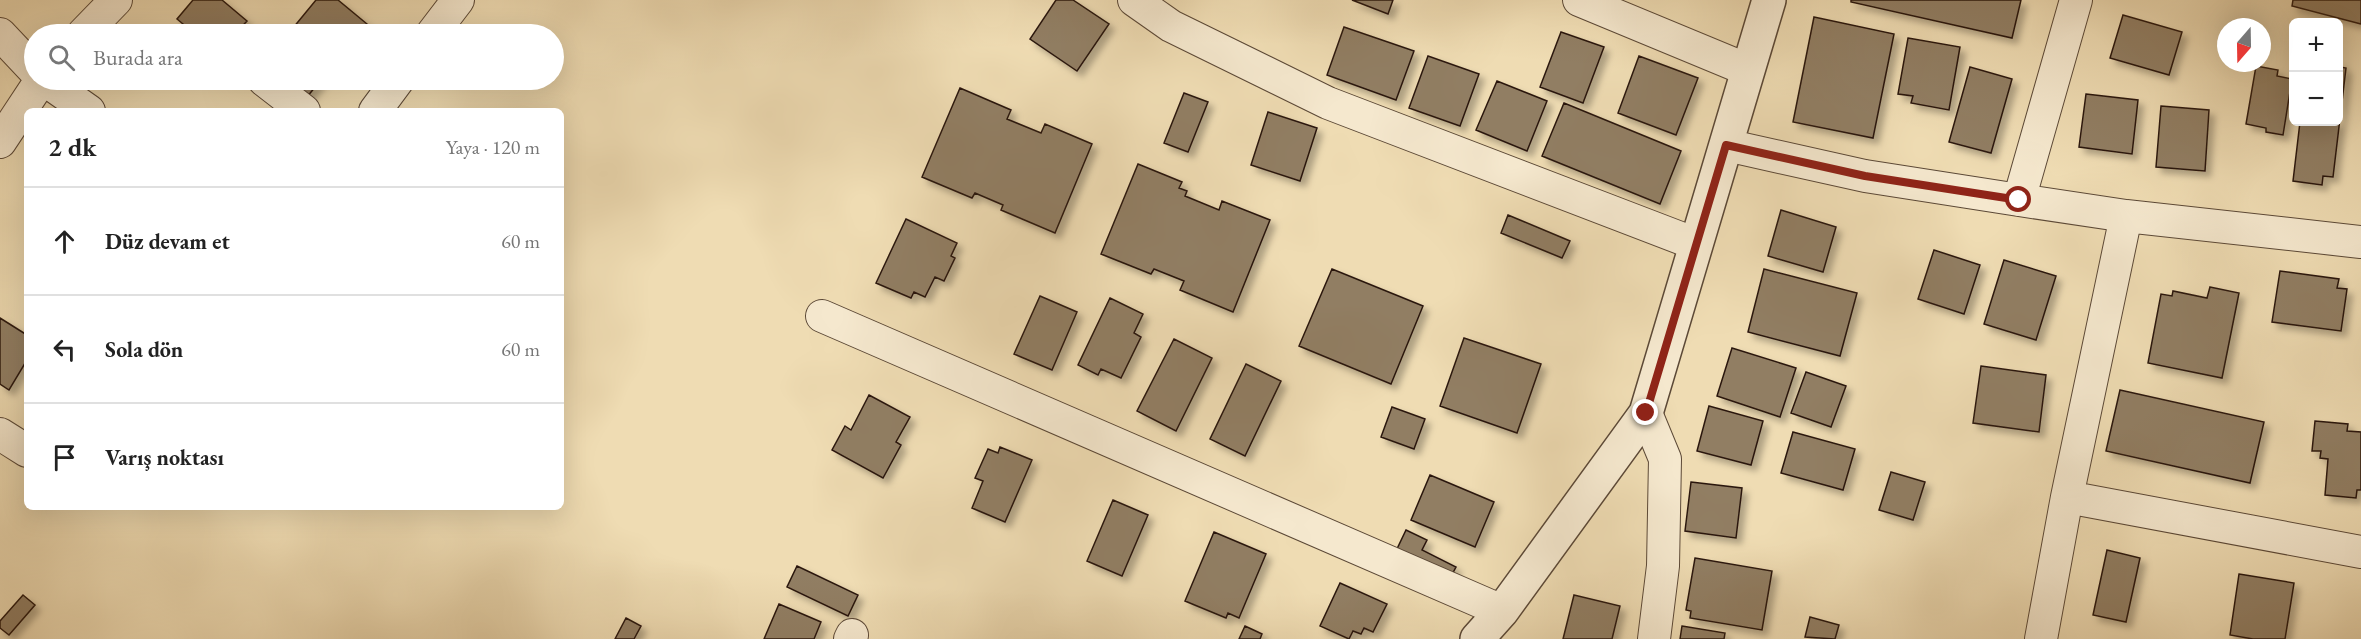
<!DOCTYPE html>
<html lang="tr">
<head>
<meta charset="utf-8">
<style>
	:root { --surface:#fff; --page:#f6f6f6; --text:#222; --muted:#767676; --line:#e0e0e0 }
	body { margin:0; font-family:"EB Garamond",serif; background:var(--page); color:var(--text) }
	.controls { position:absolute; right:18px; top:18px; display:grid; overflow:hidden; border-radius:9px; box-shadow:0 6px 24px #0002 }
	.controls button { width:54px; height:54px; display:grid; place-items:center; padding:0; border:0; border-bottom:2px solid var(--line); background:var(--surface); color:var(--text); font:30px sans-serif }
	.compass { position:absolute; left:2217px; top:18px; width:54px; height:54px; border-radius:50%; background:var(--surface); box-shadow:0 6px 24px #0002; rotate:200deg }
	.stop { position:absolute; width:18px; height:18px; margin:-14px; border:4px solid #8f2418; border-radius:50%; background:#fff }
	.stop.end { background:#8f2418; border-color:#fff; box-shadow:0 2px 6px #0008 }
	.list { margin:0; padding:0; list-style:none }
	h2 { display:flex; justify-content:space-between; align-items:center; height:78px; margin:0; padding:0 24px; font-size:26px }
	h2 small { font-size:20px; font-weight:400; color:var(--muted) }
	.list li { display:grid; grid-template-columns:39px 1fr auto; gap:18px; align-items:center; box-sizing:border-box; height:108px; padding:0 24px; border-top:2px solid var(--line) }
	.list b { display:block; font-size:22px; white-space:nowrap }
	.list em { font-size:20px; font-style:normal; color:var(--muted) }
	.icon { flex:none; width:33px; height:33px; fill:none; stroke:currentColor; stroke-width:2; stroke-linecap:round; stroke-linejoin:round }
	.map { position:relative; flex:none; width:2361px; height:639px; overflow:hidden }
	.search { position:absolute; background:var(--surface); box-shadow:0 6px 24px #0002; left:24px; top:24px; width:540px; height:66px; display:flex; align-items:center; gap:15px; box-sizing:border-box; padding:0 21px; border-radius:33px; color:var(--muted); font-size:22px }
	.panel { position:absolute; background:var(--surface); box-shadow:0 6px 24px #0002; left:24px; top:108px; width:540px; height:402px; border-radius:9px }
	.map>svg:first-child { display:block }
	.building { fill:#917e64; stroke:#2b180e; stroke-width:1.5; filter:url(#shadow) }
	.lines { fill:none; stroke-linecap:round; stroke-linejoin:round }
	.minor-casing { stroke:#5c4937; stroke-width:34 }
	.tertiary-casing { stroke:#5c4937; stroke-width:36 }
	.minor { stroke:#f5e8ce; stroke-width:32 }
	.tertiary { stroke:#f5e8ce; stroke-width:33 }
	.route { stroke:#8f2418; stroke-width:8 }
</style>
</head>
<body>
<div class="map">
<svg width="2361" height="639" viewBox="0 0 2361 639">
	<defs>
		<filter id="shadow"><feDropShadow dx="5.5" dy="5.5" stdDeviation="3" flood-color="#0004"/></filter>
	</defs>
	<rect width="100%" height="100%" fill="#efdcb3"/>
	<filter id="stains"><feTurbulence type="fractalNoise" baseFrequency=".00333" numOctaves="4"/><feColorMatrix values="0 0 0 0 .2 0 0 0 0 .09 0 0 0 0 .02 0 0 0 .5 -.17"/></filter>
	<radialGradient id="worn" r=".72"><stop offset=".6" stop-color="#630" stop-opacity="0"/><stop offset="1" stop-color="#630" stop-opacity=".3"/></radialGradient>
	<path class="building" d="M193,0H222L247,21L235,34H195L177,19Z
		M316,0H338L367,24L358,34H288Z
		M1056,0H1073L1109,24L1077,71L1030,39Z
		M1352,0H1393L1388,14Z
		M1851,0H2021L2012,38L1851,2Z
		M2293,0H2361V24L2292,6Z
		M2123,15L2182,32L2169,75L2110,58Z
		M1814,17L1894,34L1873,138L1793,122Z
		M1344,27L1414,51L1396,100L1327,75Z
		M1561,32L1604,47L1583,103L1540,87Z
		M1908,38L1960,47L1949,110L1911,103L1913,96L1898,94Z
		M1428,56L1479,74L1460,126L1409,108Z
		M1639,56L1698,78L1676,135L1618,113Z
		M2338,62H2341L2340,67L2346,68L2333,177L2323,176L2322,185L2293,181L2300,122H2338Z
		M2256,66L2278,70L2277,76L2292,79L2283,135L2266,132V128L2246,124Z
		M1970,67L2012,79L1991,153L1949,142Z
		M273,80H321L302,103Z
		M1497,81L1547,101L1527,151L1476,130Z
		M960,88L1011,110L1007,119L1041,133L1045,124L1092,144L1055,233L1001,210L1003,205L975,193L972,198L922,177Z
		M1184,93L1208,102L1188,152L1164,143Z
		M2086,94L2138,100L2132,154L2079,147Z
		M1564,103L1681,151L1660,204L1542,156Z
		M2161,106L2209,110L2205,171L2156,167Z
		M1268,112L1317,128L1300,181L1251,165Z
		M1138,164L1182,182L1179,188L1187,191L1185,196L1219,210L1222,201L1270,220L1233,312L1180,290L1184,281L1154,269L1151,274L1101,254Z
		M1781,210L1836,227L1823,272L1768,256Z
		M1508,215L1570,241L1562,258L1501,233Z
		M906,219L957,243L951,256L955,258L944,281L935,277L925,297L914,292L911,298L876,283Z
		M1934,250L1980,265L1964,314L1918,299Z
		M2004,260L2056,276L2036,340L1984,324Z
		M1332,269L1423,306L1391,384L1299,346Z
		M1764,269L1857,293L1840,356L1748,332Z
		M2280,271L2339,279L2337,288L2347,289L2341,331L2272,322Z
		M2210,287L2239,293L2222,378L2148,363L2161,294L2172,296L2173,291L2207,298Z
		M1040,296L1077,312L1052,370L1014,354Z
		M1110,298L1143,314L1134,333L1141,337L1121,378L1101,369L1098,375L1078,365Z
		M0,318L27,335V360L9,390L0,384Z
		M1464,338L1541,364L1517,433L1440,406Z
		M1174,339L1212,358L1176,431L1137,411Z
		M1732,348L1796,368L1780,417L1717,396Z
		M1246,364L1281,381L1245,456L1210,439Z
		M1981,366L2046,375L2039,432L1973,423Z
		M1806,372L1846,386L1831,427L1791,413Z
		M2120,390L2264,422L2250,483L2106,451Z
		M869,395L910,417L896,442L901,445L883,478L832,450L845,426L851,430Z
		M1709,406L1763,421L1751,465L1697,451Z
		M1392,407L1425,419L1414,449L1381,437Z
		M2315,421L2348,424L2347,431L2361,432V490H2357L2356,498L2325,495L2328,459L2320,458L2321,451H2312Z
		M1793,432L1855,449L1843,490L1781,473Z
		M1000,447L1032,460L1005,522L972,508L983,481L975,478L988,449L998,453Z
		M1891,472L1925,482L1913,520L1879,510Z
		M1430,475L1494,502L1475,547L1411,520Z
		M1691,482L1742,488L1736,538L1685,531Z
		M1113,500L1148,515L1122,576L1087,561Z
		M1406,530L1427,540L1422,550L1456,567L1450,578L1396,551Z
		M1214,532L1266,554L1239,618L1228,613L1226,618L1185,601Z
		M2107,550L2140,558L2126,622L2093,615Z
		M1695,558L1772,571L1762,630L1690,618L1691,611L1686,610Z
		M797,566L858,595L848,616L787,587Z
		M2239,574L2294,583L2285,639H2253L2230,635Z
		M1340,583L1387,604L1373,632L1364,628L1361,634L1353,631L1349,639L1320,626Z
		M23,595L35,605L9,635L0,628V621Z
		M1574,595L1620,606L1612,639H1563Z
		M779,604L821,622L814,639H764Z
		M1810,617L1839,625L1835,639L1805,637Z
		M626,618L641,626L634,639H615Z
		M1245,626L1262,634L1260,639H1239Z
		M1682,626L1725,633L1724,639H1680Z"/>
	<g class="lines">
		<g class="minor-casing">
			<path id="minor" d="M1134,0L1171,26L1328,103L1696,244
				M1579,0L1748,70
				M0,34L34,70
				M83,34L116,0
				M432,34L458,0
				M45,80L89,111
				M264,80L304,111
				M375,111L398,80
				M0,142L41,80
				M1726,145L1865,176L2019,200L2126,216L2361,242
				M2019,200L2076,0
				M822,316L1502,611
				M1646,413L1665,459L1663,566L1654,639
				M0,434L27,451
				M2067,497L2361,552
				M850,639L852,635
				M2041,639L2067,497L2126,216"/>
		</g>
		<g class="tertiary-casing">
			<path id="tertiary" d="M1477,639L1502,611L1646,413L1769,0"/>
		</g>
		<use href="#minor" class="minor"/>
		<use href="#tertiary" class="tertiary"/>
	</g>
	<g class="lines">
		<path class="route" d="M1646,413L1726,145L1865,176L2019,200"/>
	</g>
	<rect width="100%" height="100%" filter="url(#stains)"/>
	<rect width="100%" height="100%" fill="url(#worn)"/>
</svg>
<div class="controls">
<button>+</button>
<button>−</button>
</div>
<svg class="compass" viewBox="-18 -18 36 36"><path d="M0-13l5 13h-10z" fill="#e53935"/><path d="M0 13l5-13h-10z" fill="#767676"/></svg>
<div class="stop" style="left:2019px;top:200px"></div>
<div class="stop end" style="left:1646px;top:413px"></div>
<div class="search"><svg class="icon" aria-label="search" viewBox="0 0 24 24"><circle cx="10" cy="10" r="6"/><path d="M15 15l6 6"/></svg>Burada ara</div>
<section class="panel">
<h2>2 dk<small>Yaya · 120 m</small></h2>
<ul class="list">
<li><svg class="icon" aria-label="ahead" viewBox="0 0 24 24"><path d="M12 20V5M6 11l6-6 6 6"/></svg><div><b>Düz devam et</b></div><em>60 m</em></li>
<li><svg class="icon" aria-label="left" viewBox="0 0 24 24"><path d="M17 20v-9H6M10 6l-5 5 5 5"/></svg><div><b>Sola dön</b></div><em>60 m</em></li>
<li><svg class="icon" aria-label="arrive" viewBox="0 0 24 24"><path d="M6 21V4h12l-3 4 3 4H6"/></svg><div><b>Varış noktası</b></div></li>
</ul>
</section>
</div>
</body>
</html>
